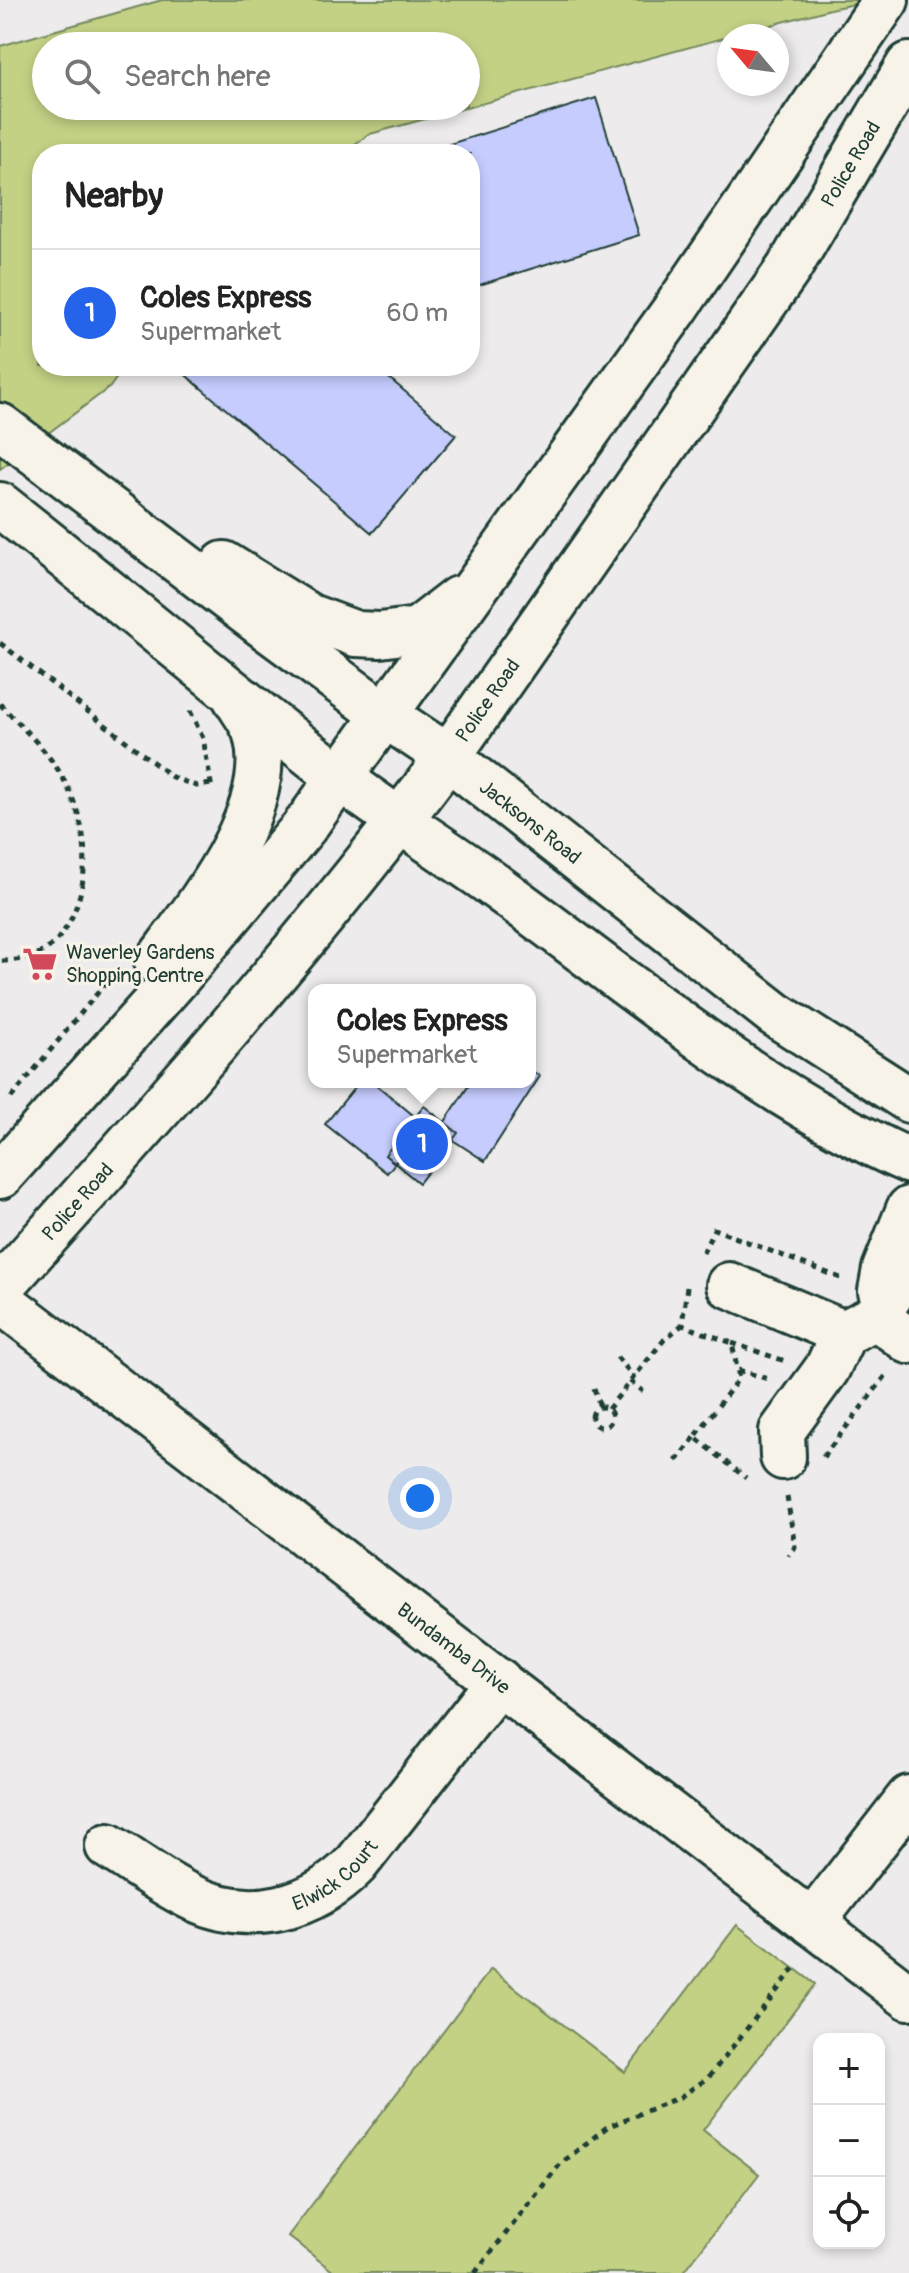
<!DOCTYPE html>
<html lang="en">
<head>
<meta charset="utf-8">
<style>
	:root { --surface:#fff; --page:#f2f2f2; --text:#222; --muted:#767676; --line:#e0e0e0; --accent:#2563eb }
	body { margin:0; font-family:Pangolin,sans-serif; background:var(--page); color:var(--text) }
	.controls { position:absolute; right:24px; bottom:24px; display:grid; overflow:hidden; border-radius:16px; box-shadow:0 4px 12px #0003 }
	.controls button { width:72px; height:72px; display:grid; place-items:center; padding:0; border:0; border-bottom:2px solid var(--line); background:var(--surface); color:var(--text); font:40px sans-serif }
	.compass { position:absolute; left:717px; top:24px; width:72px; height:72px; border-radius:50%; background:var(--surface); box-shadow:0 4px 12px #0003; rotate:299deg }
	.you { position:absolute; left:420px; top:1498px; width:28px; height:28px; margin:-20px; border:6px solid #fff; border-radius:50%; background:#1a73e8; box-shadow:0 0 0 12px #1a73e833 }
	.badge { display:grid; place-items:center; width:52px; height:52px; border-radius:50%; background:var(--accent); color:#fff; font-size:26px; font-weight:700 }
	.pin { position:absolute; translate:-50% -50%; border:4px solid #fff; box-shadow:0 2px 8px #0006 }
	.popup { position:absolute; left:308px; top:984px; width:228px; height:104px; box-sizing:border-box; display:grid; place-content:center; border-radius:16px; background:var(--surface); filter:drop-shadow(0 2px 6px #0005); font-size:26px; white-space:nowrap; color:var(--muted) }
	.popup b { font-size:30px; color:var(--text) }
	.popup::after { content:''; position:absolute; left:50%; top:100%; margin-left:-16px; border:16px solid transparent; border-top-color:var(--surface) }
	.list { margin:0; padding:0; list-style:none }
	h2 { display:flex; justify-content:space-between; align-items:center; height:104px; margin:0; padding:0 32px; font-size:34px }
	h2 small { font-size:26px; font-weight:400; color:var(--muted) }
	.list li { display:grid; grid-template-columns:52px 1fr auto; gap:24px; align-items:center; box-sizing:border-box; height:128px; padding:0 32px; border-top:2px solid var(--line) }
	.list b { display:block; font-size:30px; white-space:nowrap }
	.list p { margin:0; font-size:26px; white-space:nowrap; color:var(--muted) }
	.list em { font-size:26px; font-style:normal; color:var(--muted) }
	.icon { flex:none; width:44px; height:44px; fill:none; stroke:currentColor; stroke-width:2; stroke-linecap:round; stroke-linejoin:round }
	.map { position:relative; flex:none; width:909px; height:2273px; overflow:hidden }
	.search { position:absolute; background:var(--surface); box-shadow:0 4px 12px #0003; left:32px; top:32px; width:448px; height:88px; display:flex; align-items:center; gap:20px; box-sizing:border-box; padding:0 28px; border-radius:44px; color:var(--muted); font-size:30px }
	.panel { position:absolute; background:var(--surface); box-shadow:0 4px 12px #0003; left:32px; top:144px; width:448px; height:232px; border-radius:32px }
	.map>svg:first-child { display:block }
	.green { fill:#c3d185; stroke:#71875c; stroke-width:2; fill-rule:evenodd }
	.building { fill:#c6ccfe; stroke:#1f3d34; stroke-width:2 }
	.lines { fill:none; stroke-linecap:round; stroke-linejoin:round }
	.minor-casing { stroke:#1f3d34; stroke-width:50 }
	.major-casing { stroke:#1f3d34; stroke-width:50 }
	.path { stroke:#1f3d34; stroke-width:5; stroke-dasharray:6 6; stroke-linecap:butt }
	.minor { stroke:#f7f3e8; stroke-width:44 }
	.major { stroke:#f7f3e8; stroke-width:44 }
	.labels { text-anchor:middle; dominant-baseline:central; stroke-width:6; stroke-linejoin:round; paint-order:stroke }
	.street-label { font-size:20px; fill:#1f3d34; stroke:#f7f3e8 }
	.poi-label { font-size:20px; fill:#1f3d34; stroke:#f7f3e8; text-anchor:start }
</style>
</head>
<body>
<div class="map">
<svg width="909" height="2273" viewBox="0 0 909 2273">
	<rect width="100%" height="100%" fill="#edebec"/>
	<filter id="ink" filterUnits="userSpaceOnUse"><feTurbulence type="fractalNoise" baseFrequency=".0125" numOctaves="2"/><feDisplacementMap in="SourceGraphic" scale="16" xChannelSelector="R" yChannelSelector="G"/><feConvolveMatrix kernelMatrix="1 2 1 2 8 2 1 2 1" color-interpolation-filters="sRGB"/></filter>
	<g filter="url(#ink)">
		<path class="green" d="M162,0H876L834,8L370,134L340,154H42V366H125L110,387L0,469V46ZM46,46H466V106H46Z
			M737,1925L815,1984L703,2130L759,2174L683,2273H335L288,2236L491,1969L625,2072Z"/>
		<path class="building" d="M596,98L639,235L470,288V154H418Z
			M175,366H375L456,435L372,533Z
			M530,1070L540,1076L485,1161L439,1131L471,1082H530Z
			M359,1082H373L425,1125L387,1173L325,1124Z
			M424,1106L458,1133L419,1183L385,1155Z"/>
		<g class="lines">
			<g class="minor-casing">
				<g id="minor">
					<path d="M729,1285L844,1333"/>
					<path d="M881,1291L885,1269L909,1209"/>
					<path id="s1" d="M0,1300L909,1997"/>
					<path d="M876,1317L909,1341"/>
					<path d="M783,1457L782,1431L827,1369L844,1333L876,1317L903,1276L909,1263"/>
					<path id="s2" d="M108,1846C136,1863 163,1884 193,1898C252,1925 312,1909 356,1864L499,1681"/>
					<path d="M812,1923L909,1798"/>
				</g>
			</g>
			<g class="major-casing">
				<g id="major">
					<path id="s3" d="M0,426L267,628L385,715L448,757L775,1014L909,1100"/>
					<path d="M0,505C114,595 225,688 339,777C392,818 449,852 502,891C633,986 760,1095 909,1161"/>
					<path d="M224,564L310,617L356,634L380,635L418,630L458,599"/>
					<path d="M157,962C198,906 277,808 256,735C253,722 241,708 235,697"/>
					<path d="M0,1176L178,977L305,826L674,311L886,0"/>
					<path id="s4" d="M0,1288C155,1116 309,942 448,757L789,268L909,65"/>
				</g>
			</g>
			<path class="path" d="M0,643L172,777L196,786L212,784
				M0,704C22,728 52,754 66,784C75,802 82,823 84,843C88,879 76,932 42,952C30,959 13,961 0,961
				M190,711L203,738L212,789
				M11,1098L119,967
				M703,1253L714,1229L843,1279
				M687,1287L682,1325L732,1343L739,1378L695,1437L746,1478
				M732,1343L785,1361
				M617,1357L634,1377
				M738,1370L771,1380
				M630,1381L643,1391
				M594,1388L600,1407
				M592 1417a10 10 0 1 1 20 0a10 10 0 1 1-20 0Z
				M608,1409L664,1340L682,1325
				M823,1457L888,1373
				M676,1461L695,1437
				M787,1497L795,1547L788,1555
				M475,2273L560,2164L607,2127L680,2097L708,2078L797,1965"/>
			<use href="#minor" class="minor"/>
			<use href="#major" class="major"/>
		</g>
	</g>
	<defs>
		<g id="supermarket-bare" transform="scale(2.76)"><path d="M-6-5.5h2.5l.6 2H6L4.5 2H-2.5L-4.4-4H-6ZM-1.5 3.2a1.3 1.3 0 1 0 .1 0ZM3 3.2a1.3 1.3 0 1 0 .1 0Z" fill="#d1495b" stroke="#f7f3e8" stroke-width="2.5" paint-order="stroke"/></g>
	</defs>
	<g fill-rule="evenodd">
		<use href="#supermarket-bare" x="40" y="964"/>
	</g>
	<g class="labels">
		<g class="street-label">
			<text stroke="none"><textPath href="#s4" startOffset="1412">Police Road</textPath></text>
			<text stroke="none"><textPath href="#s4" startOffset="764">Police Road</textPath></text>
			<text stroke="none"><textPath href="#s3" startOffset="662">Jacksons Road</textPath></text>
			<text stroke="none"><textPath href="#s4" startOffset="116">Police Road</textPath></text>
			<text stroke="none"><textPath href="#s1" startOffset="572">Bundamba Drive</textPath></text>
			<text stroke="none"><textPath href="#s2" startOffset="254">Elwick Court</textPath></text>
		</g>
		<g class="poi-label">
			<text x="66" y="952">Waverley Gardens<tspan x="66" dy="23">Shopping Centre</tspan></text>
		</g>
	</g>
</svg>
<div class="controls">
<button>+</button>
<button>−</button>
<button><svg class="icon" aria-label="locate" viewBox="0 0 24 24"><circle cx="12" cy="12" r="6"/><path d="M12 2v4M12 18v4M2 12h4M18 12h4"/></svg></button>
</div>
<svg class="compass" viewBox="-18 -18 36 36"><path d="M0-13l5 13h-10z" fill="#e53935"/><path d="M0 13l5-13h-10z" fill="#767676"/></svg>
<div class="you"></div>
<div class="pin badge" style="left:422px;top:1144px">1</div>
<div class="popup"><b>Coles Express</b>Supermarket</div>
<div class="search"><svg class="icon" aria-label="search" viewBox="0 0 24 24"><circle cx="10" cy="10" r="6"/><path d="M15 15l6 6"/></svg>Search here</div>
<section class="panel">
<h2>Nearby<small></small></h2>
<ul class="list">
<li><span class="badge">1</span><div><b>Coles Express</b><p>Supermarket</p></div><em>60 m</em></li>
</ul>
</section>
</div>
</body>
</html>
